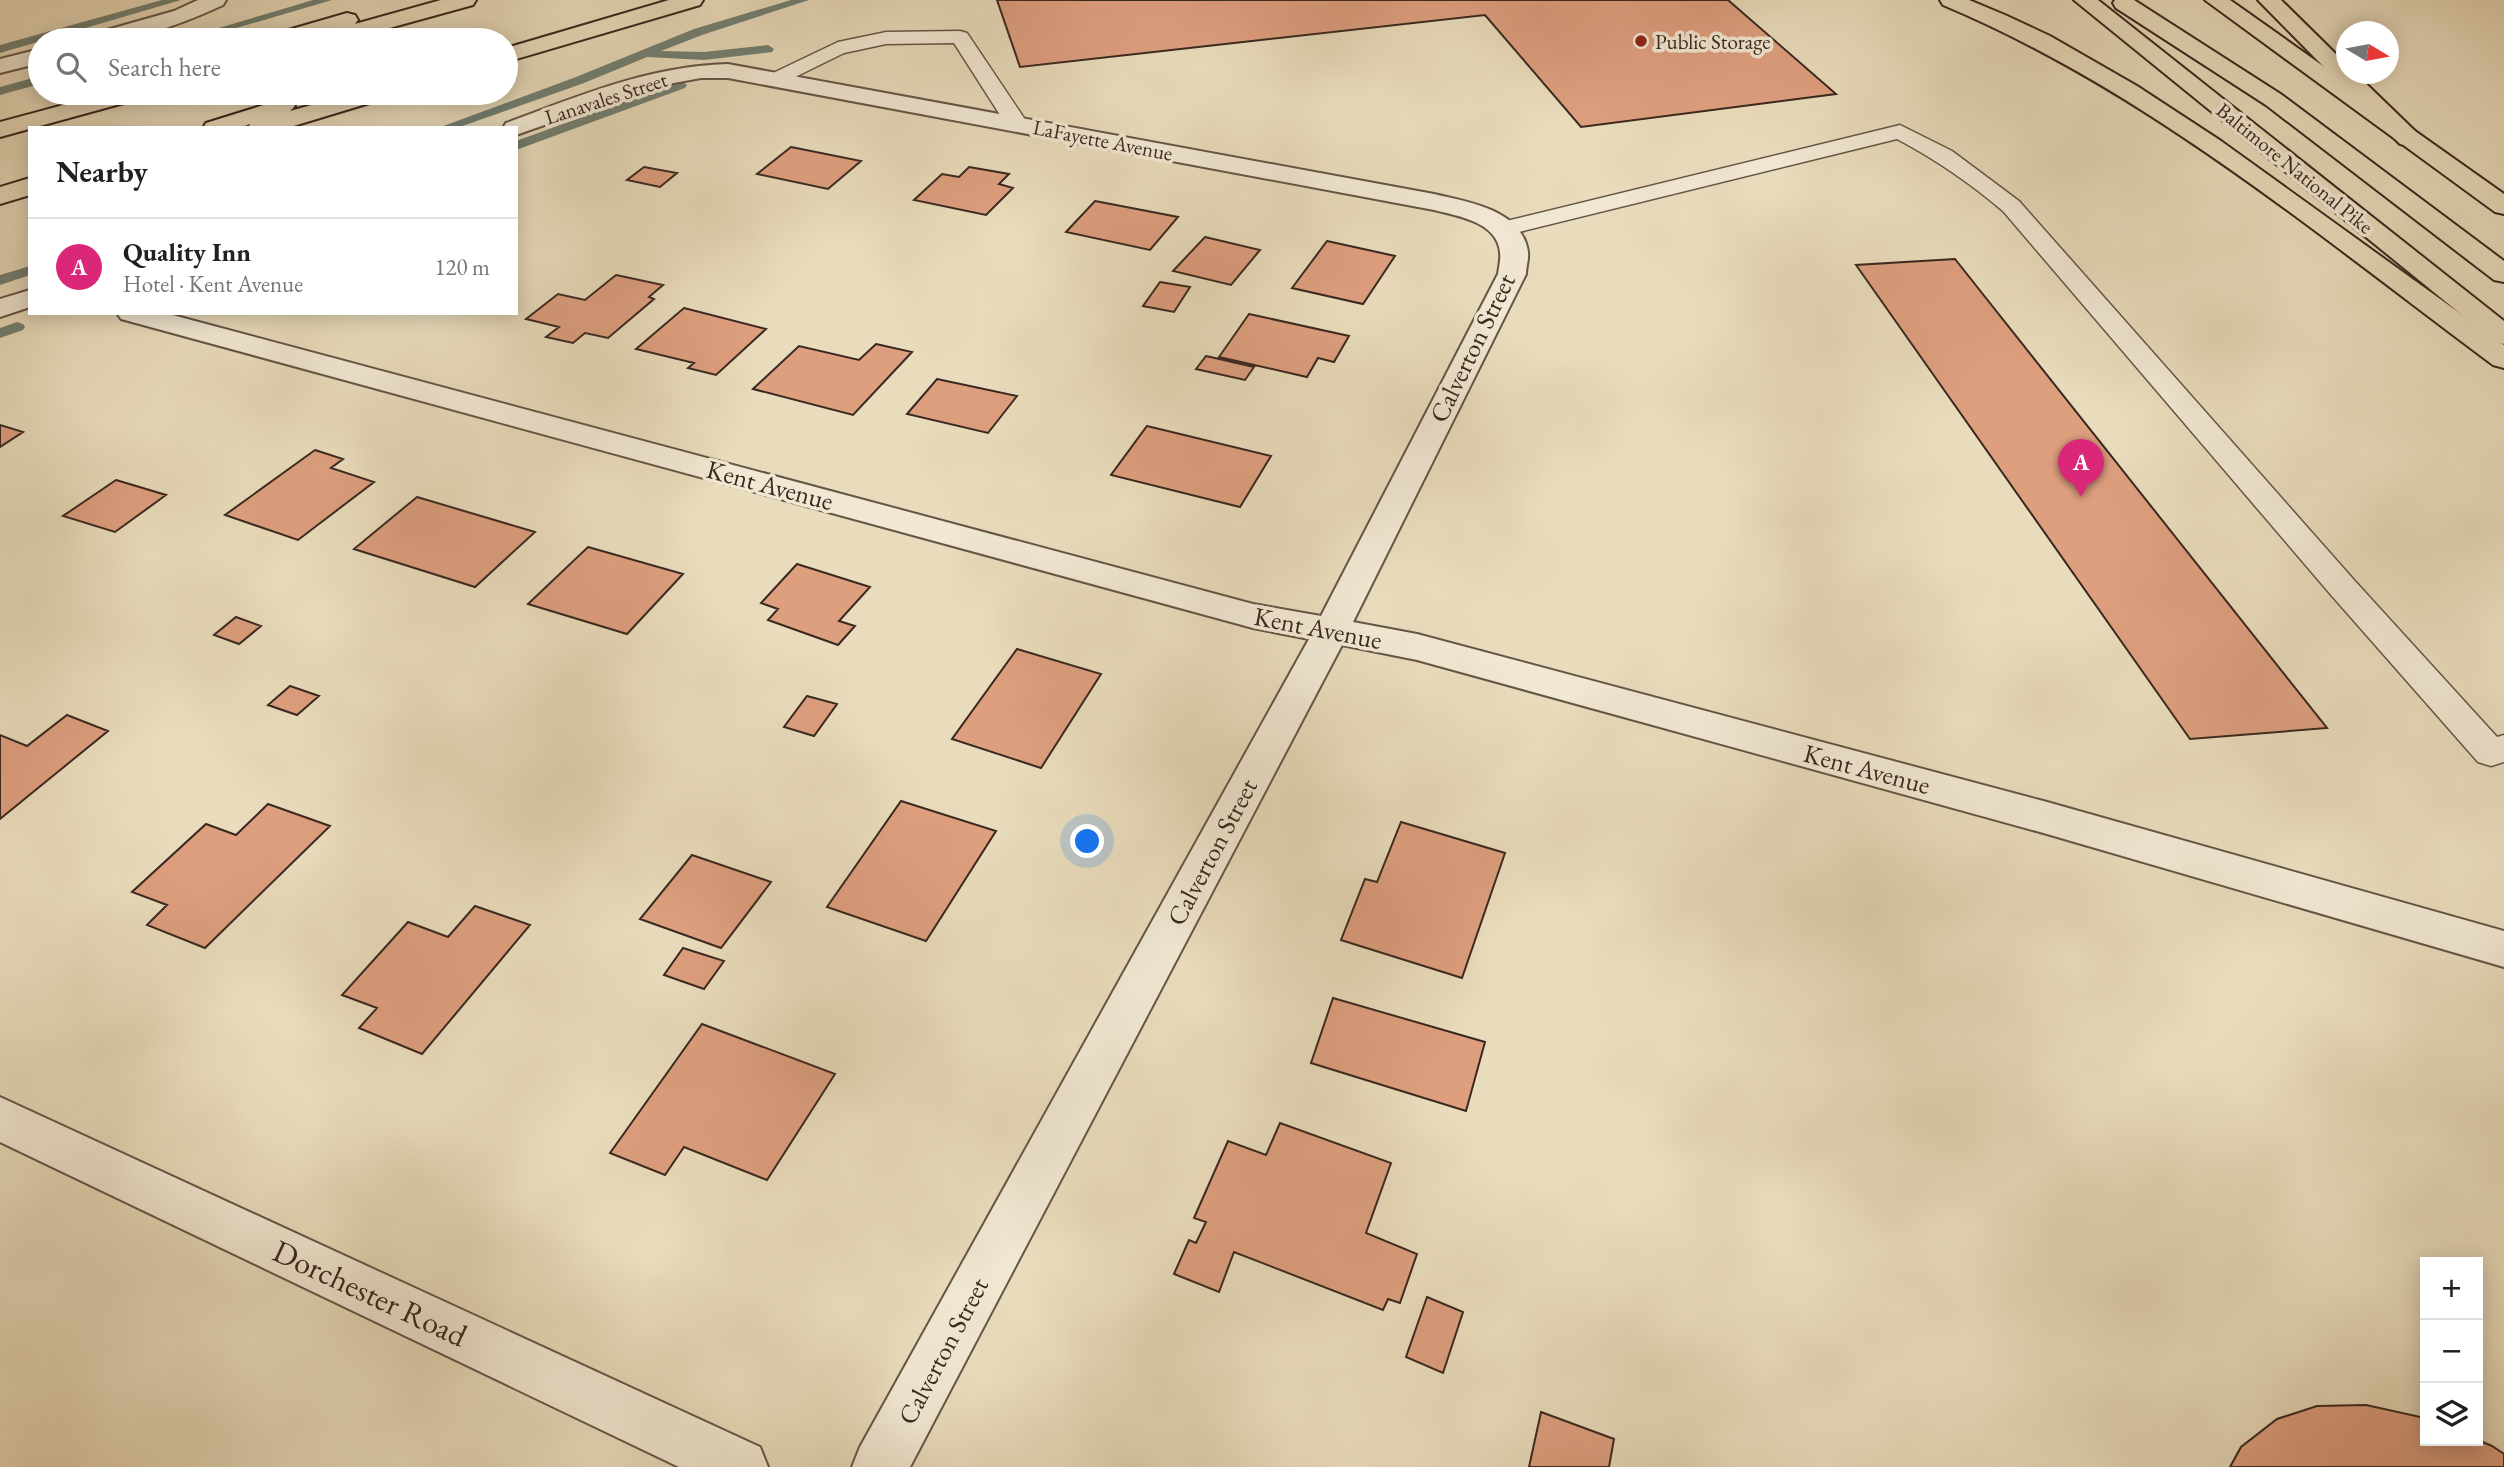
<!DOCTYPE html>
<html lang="en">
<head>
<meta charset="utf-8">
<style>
	:root { --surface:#fff; --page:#f2f2f2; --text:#202124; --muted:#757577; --line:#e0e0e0; --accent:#db2777 }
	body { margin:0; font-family:"EB Garamond",serif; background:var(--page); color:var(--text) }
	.controls { position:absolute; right:21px; bottom:21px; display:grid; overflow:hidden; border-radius:0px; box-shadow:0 4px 18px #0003 }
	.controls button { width:63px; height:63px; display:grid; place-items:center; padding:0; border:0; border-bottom:2px solid var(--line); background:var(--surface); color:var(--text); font:35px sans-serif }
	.compass { position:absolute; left:2336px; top:21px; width:63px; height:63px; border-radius:50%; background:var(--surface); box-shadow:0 4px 18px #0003; rotate:100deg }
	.you { position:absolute; left:1088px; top:842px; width:24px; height:24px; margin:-18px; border:5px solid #fff; border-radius:50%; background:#1a73e8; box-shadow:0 0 0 10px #1a73e833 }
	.badge { display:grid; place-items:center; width:46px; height:46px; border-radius:50%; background:var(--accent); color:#fff; font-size:23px; font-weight:700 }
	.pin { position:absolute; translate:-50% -58px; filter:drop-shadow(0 2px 4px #0008) }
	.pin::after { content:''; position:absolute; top:37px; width:24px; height:21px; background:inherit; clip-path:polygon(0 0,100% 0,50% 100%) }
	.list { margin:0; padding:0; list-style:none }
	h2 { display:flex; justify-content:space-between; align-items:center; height:91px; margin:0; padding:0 28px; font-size:30px }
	h2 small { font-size:23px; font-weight:400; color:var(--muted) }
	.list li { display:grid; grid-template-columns:46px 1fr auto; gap:21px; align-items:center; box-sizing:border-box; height:98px; padding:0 28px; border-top:2px solid var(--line) }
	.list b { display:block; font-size:26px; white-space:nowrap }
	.list p { margin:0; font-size:23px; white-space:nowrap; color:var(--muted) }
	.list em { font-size:23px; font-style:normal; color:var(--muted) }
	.icon { flex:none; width:38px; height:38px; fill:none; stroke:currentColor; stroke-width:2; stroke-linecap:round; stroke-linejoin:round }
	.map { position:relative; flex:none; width:2504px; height:1467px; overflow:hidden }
	.search { position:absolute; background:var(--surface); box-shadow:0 4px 18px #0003; left:28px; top:28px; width:490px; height:77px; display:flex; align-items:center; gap:18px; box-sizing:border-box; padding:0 24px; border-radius:38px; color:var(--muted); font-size:26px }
	.panel { position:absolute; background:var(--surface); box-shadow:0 4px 18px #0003; left:28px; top:126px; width:490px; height:189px; border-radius:0px }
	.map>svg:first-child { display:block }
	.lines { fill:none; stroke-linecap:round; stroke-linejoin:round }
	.stream { fill:#728174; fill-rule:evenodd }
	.building { fill:#de9f7f; stroke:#392820; stroke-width:2 }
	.service-casing { stroke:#655547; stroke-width:3 }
	.minor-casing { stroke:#655547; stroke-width:4 }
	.primary-casing { stroke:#392820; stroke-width:4 }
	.motorway-casing { stroke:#392820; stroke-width:4 }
	.service { fill:#f1e8d3; fill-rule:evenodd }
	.minor { fill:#f1e8d3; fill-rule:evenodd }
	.primary { fill:#e9dcbc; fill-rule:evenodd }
	.motorway { fill:#e9dcbc; fill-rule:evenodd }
	.poi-dot { fill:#8f2418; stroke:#f1e8d3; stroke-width:2.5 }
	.labels { text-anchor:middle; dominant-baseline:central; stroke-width:7; stroke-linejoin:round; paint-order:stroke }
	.far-poi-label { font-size:21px; fill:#392820; stroke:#f1e8d3; text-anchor:start }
	.far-street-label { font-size:21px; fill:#392820; stroke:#f1e8d3 }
	.street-label { font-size:26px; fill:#392820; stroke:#f1e8d3 }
	.near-street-label { font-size:32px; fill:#392820; stroke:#f1e8d3 }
</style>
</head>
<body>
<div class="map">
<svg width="2504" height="1467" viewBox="0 0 2504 1467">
	<rect width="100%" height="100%" fill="#e9dcbc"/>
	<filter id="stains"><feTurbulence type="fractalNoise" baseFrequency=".00286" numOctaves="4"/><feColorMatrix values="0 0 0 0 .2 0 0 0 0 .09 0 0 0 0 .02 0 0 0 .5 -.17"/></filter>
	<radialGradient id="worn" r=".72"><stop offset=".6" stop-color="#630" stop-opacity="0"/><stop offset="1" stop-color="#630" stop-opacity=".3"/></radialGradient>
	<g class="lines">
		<path class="stream" d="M162,0H181L0,53V45Z
			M313,0H332L196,40H178Z
			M791,0H809L702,35L661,51L704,52L768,45L774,49L772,52L704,60L647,57L584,83L457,128H438L576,77L694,29Z
			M40,76V84L0,95V87Z
			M681,81L687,85L685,88L516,150V141Z
			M30,266V275L0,285V275Z
			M17,322L23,324L25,327L23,330L0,338V328Z"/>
	</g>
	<path class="building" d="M997,0H1728L1836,94L1581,127L1485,15L1020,67Z
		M791,147L861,161L828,189L757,174Z
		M644,167L677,173L660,187L627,180Z
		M969,167L1009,174L999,184L1013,188L986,215L914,200L942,174L959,177Z
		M1095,201L1178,217L1150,250L1066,232Z
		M1205,237L1260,250L1231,285L1173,271Z
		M1327,241L1395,256L1363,304L1292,288Z
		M1955,259L2327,728L2190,739L1856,265Z
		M616,275L663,285L649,297L654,299L608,338L585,333L573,343L546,337L559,327L526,319L558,294L585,300Z
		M1160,282L1190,287L1174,312L1143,306Z
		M684,308L766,329L716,375L688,368L694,363L636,349Z
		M1249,314L1349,336L1334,362L1318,358L1307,377L1219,357Z
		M876,344L912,352L853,415L753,389L799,346L859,360Z
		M1206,356L1254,367L1245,380L1196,369Z
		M937,379L1017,396L988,433L907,414Z
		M0,425L23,432L0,447Z
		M1147,426L1271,456L1240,507L1111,475Z
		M315,450L343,459L331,468L374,482L298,540L225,515Z
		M116,480L166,495L115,532L63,516Z
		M417,497L535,532L475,587L354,549Z
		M588,547L683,574L627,634L528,604Z
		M797,564L870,587L839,621L855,626L838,645L768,620L778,609L761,603Z
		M236,617L261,626L239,644L214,635Z
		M1017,649L1101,674L1041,768L952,739Z
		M290,686L319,696L297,715L268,705Z
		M807,696L837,704L814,736L784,727Z
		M67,715L108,731L0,819V735L27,746Z
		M901,801L996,831L926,941L827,907Z
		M268,804L330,826L205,948L147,925L167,905L132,892L206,824L236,835Z
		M1401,822L1505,853L1462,978L1341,940L1365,879L1377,882Z
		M692,855L771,882L721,948L640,919Z
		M475,906L530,925L422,1054L359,1028L377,1008L342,995L408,922L448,937Z
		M683,948L724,961L704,989L664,975Z
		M1333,998L1485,1042L1466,1111L1311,1063Z
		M702,1024L835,1074L767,1180L684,1147L665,1175L610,1153Z
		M1280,1123L1391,1163L1366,1233L1417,1254L1400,1303L1388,1299L1383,1310L1234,1252L1219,1292L1174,1274L1189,1240L1196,1243L1206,1222L1194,1218L1228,1141L1266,1155Z
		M1427,1297L1463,1312L1443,1373L1406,1357Z
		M2366,1405L2425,1418V1441L2478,1440L2492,1446L2504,1454V1467H2230L2241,1447L2277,1419L2317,1406Z
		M1541,1412L1614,1439L1609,1467H1529Z"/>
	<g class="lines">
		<g class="service-casing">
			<path id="service" d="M960,31L967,33L1028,124L1025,129H1009L954,43L886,44L844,53L785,82H771L768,78L771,74L838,42L886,32Z
				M1900,125L1952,151L2019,201L2354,580L2497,737L2504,735V762L2491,766L2478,762L2332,596L2003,211C1970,183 1935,159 1897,139L1503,236L1494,234L1491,229L1494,224Z"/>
		</g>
		<g class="minor-casing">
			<path id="minor" d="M198,0H226L223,5C180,25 134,42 86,40L89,35L174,11Z
				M40,49V63L0,73V59Z
				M728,64L1434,194C1467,202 1522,209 1528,252C1529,259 1526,267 1526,274L1353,622L1417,634L2047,802L2504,931V967L2047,834L1417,660L1342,645L910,1467H852L860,1447L1309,639L1253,628L121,319L117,313H165L1253,604L1321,616L1498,274C1499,267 1501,259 1500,252C1497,222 1458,216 1434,210L728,78H701L652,87L516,135V128H503L506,123C579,96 649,66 728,64Z
				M30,290V307L0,317V299Z
				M0,1097L760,1447L768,1467H679L0,1142Z"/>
		</g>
		<g class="primary-casing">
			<path id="primary" d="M2074,0H2098L2504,321V344L2494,341Z
				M2115,0H2134L2282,95L2504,261V282L2494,280L2266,105L2116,8L2113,3Z
				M2205,0H2230L2504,194V214L2495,212Z"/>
		</g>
		<g class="motorway-casing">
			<path id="motorway" d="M441,0H476L473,5L346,40H311L313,37L302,40H268L271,35L347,13L355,15L358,20L355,24Z
				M669,0H703L700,5L506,62V48Z
				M1940,0H1969L2005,15L2050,36L2137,86L2221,141L2504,345V368L2493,365C2318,235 2146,90 1943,5Z
				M2258,0H2281L2346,64V74H2356L2418,134L2421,139L2418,144L2409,146L2400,144Z
				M108,93H146L142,98L0,137V122Z
				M354,93H390L386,98L287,128H248L250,124L240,128H203L206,123L283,99L291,101L295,106L290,111Z
				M30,178V195L0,204V187Z"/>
		</g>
		<use href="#service" class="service"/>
		<use href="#minor" class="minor"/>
		<use href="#primary" class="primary"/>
		<use href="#motorway" class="motorway"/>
	</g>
	<circle class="poi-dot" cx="1641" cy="41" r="7"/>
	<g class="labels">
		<g class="far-poi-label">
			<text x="1655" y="41">Public Storage</text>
		</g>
		<g class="far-street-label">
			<text transform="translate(606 98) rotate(-18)">Lanavales Street</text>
			<text transform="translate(1103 140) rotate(11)">LaFayette Avenue</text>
			<text transform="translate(2295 168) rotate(39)">Baltimore National Pike</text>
		</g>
		<g class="street-label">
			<text transform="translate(1472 348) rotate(-64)">Calverton Street</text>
			<text transform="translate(770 485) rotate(15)">Kent Avenue</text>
			<text transform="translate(1318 628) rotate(11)">Kent Avenue</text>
			<text transform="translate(1867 769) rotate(15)">Kent Avenue</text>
			<text transform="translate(1212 852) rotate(-62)">Calverton Street</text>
			<text transform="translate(943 1351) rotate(-62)">Calverton Street</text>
		</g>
		<g class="near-street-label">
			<text transform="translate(370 1293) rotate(25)">Dorchester Road</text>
		</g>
	</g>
	<rect width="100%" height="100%" filter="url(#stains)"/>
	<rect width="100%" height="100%" fill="url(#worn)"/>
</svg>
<div class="controls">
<button>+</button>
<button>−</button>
<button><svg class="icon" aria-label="layers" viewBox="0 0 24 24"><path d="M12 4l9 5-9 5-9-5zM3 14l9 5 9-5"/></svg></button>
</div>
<svg class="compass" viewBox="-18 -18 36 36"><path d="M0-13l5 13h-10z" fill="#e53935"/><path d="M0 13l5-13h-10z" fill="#757577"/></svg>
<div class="you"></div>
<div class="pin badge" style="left:2081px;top:497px">A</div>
<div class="search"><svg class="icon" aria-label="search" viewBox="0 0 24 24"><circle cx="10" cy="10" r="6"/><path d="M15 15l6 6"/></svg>Search here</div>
<section class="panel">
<h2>Nearby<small></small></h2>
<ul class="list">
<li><span class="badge">A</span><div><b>Quality Inn</b><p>Hotel · Kent Avenue</p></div><em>120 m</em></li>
</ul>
</section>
</div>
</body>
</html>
